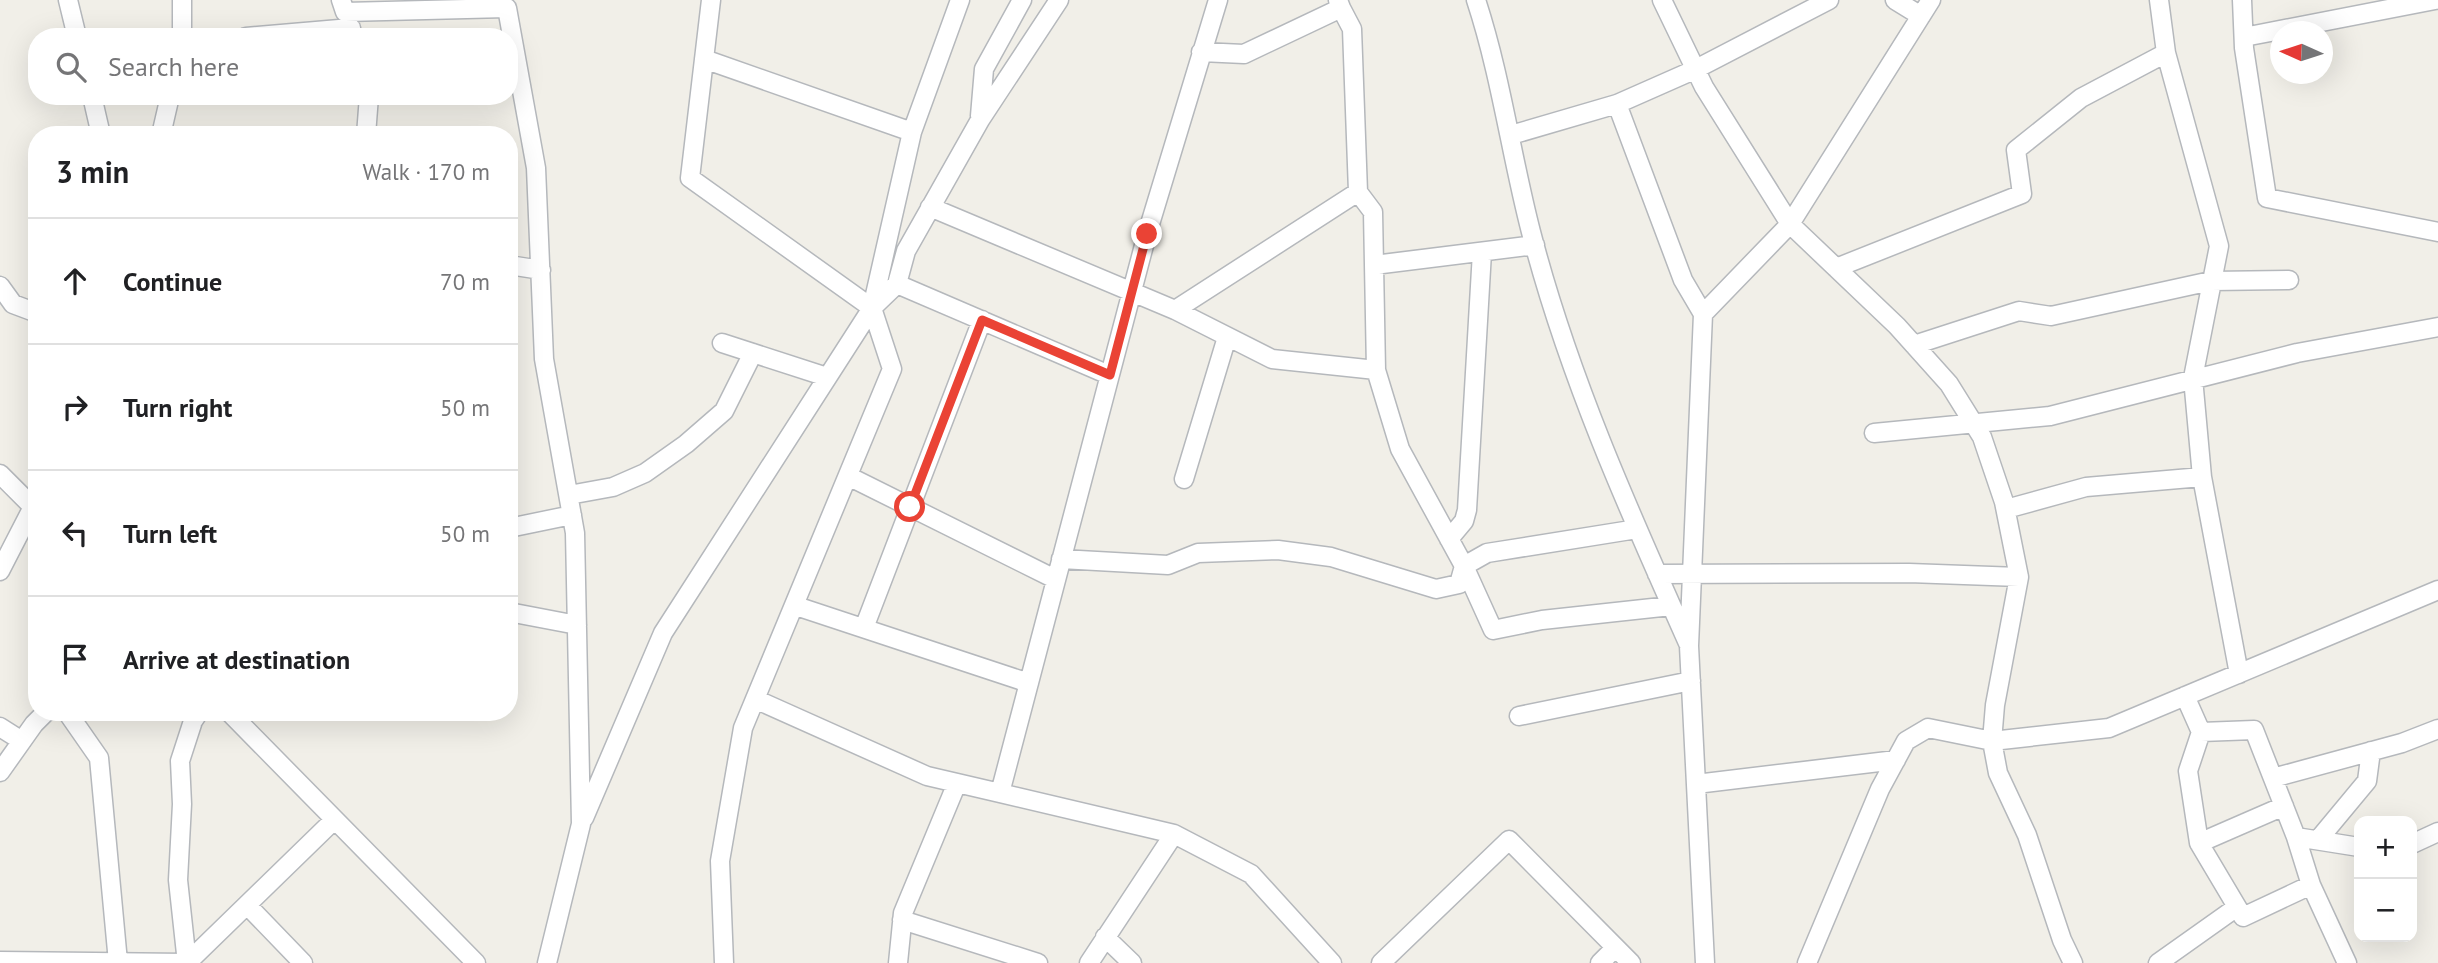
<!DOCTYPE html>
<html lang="en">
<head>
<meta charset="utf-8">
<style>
	:root { --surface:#fff; --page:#f2f2f2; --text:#202124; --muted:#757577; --line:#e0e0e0 }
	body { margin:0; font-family:"PT Sans",sans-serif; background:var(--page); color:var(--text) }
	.controls { position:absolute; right:21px; bottom:21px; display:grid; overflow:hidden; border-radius:14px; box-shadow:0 7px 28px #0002 }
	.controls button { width:63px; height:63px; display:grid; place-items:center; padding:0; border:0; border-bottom:2px solid var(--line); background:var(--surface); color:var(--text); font:35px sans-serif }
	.compass { position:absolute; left:2270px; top:21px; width:63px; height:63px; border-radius:50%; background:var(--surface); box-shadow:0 7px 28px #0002; rotate:273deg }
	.stop { position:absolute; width:21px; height:21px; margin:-16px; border:5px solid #ea4335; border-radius:50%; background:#fff }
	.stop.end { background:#ea4335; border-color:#fff; box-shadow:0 2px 7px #0008 }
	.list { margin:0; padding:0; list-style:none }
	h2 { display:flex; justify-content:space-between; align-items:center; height:91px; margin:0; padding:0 28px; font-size:30px }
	h2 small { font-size:23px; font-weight:400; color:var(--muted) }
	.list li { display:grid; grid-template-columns:46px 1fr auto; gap:21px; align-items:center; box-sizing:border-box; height:126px; padding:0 28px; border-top:2px solid var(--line) }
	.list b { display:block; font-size:26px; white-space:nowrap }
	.list em { font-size:23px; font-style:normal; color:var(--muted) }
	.icon { flex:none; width:38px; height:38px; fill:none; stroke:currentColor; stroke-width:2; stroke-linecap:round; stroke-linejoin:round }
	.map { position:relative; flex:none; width:2438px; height:963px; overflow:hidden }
	.search { position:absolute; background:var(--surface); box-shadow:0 7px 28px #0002; left:28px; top:28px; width:490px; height:77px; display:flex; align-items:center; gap:18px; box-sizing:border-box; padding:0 24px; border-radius:28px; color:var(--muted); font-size:26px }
	.panel { position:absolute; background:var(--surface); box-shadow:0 7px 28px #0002; left:28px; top:126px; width:490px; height:595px; border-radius:28px }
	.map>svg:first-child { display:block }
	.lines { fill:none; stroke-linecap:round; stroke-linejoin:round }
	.minor-casing { stroke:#b5b8bc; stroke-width:21 }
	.minor { stroke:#fff; stroke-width:18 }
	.route { stroke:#ea4335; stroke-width:9 }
</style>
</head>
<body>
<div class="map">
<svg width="2438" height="963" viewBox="0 0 2438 963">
	<rect width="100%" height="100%" fill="#f1efe8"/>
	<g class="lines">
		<g class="minor-casing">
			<path id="minor" d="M68,0L77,37
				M182,0V37
				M341,0L345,12L507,8L536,168L544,359L575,533L581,824L547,963
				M711,0L690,178L872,308
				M1476,0C1501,76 1511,155 1531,232C1568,375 1628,509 1688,643
				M1662,0L1704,87L1790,224L1897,326L1949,384L1982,437L2004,502L2019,577L1995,705L1992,741L1998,773L2027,835L2062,940L2073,963
				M1895,0L1921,16
				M2159,0L2166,53
				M2242,0L2244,48L2267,198L2438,232
				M246,37L351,28
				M2244,37L2435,0
				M1201,52L1244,54L1341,8L1338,0
				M704,59L912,132
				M92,96L101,135
				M1617,104L1683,280L1703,314
				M980,116L984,69L1022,0
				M161,135L170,96
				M366,135L369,96
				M1511,135L1617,104L1694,70L1829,0
				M1358,192L1373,212L1376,370
				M930,207L1175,310L1358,192L1352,29L1341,8
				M509,265L541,270
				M1374,265L1535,245
				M1836,268L2022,194L2016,150L2081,98L2166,53L2219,246L2193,378L2202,477
				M897,284L1109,375
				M0,286L13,304L37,313
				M722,343L827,377
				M1914,345L2019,311L2051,316L2211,281L2289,280
				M1874,433L2050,416L2297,353L2438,327
				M0,474L37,511
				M848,476L1055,579
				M1184,479L1227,337
				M569,495L613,487L645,473L686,444L724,411L753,353
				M2006,509L2086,487L2202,477L2239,674
				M509,528L572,515
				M1637,529L1487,553L1464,566L1493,630L1542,620L1671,606
				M1449,539L1464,521L1467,510L1482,252
				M1061,559L1168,565L1198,553L1278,550L1331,557L1436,589L1459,584L1464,566L1400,449L1376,370L1272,359L1175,310
				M0,571L37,499
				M1657,574L1909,573L2019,577
				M796,606L1029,683
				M509,612L577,625
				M864,628L982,320
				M2185,696L2201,732L2254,730L2296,837L2359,847
				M755,699L927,776L1000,793L1147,234L1218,0
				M67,712L99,758L118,962
				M229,712L476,963
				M1519,716L1691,681
				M0,727L22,741
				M2201,732L2188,771L2199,843L2284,806
				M0,772L34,724L46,712
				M2273,778L2402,743L2438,729
				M1696,784L1896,760
				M1000,793L1174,834L1251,874L1332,963
				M584,818L663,633L872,308L897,284L906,251L980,120L1059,0
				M2296,837L2311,885
				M2318,840L2367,781L2371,751
				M2199,843L2243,917L2311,885L2347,963
				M2412,844L2438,832
				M247,905L303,963
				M902,920L1038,963
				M1105,937L1132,963
				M0,961L187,963
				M187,963L178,880L182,804L180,761L193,721L199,712
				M187,963L333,821
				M724,963L720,861L743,728L892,369L872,308L912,132L960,0
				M898,963L903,913L957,783
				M1089,963L1174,834
				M1381,963L1509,840L1631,963
				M1600,963L1615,948
				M1705,963L1689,646L1703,314L1790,224L1931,0
				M1807,963L1880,789L1906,741L1928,728L1992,741L2109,728L2438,590
				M2158,963L2237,907"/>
		</g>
		<use href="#minor" class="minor"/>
	</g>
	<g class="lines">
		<path class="route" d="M910,507L982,320L1110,375L1147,234"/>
	</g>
</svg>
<div class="controls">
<button>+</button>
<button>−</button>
</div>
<svg class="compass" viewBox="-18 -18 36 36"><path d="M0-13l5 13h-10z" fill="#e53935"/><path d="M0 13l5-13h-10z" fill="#757577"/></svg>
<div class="stop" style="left:910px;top:507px"></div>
<div class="stop end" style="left:1147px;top:234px"></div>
<div class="search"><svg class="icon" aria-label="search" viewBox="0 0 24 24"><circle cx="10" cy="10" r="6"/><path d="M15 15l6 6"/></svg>Search here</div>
<section class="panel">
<h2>3 min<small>Walk · 170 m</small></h2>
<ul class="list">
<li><svg class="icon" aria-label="ahead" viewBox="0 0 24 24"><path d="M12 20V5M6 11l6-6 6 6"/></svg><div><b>Continue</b></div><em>70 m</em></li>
<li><svg class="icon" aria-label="right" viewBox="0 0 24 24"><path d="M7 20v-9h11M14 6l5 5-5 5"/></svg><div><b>Turn right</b></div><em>50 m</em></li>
<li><svg class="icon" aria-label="left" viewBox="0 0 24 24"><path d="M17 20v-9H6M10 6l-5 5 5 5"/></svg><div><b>Turn left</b></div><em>50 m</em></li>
<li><svg class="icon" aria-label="arrive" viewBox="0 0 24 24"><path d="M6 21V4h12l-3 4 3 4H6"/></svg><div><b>Arrive at destination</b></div></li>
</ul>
</section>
</div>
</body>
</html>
